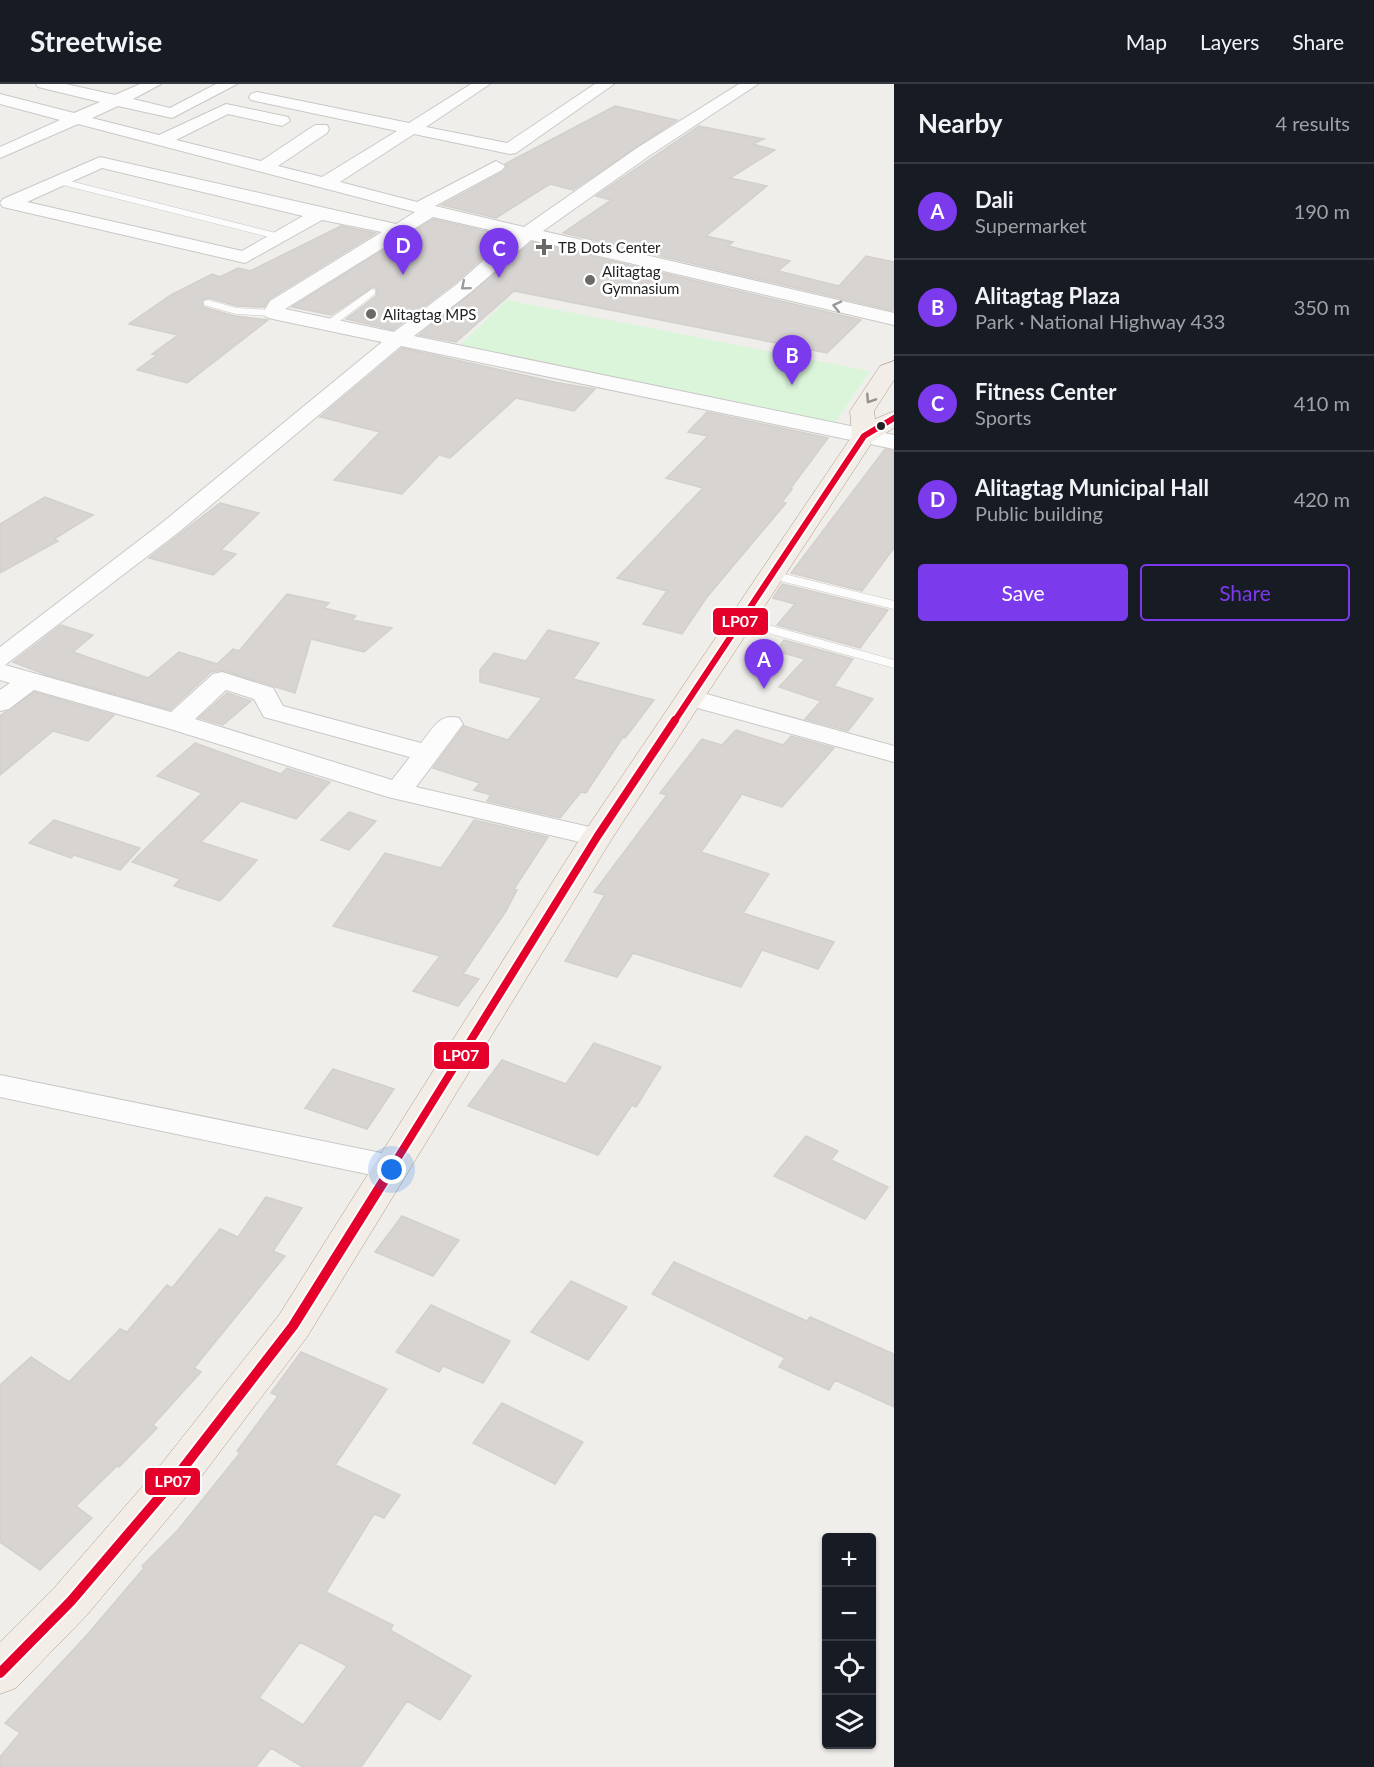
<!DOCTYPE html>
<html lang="en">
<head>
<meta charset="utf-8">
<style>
	:root { --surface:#171b24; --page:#242831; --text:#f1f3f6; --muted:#9ea1a6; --line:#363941; --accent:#7c3aed }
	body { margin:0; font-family:Lato,sans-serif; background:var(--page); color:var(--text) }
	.controls { position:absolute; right:18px; bottom:18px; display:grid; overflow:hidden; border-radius:6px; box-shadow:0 2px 4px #0004 }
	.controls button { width:54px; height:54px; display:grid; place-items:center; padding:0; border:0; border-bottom:2px solid var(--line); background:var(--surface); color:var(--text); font:30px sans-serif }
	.you { position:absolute; left:392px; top:1086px; width:21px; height:21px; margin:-15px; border:4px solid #fff; border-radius:50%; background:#1a73e8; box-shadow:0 0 0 9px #1a73e833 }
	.badge { display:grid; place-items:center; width:39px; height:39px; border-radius:50%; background:var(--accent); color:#fff; font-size:20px; font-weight:700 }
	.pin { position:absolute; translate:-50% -50px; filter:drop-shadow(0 2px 3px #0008) }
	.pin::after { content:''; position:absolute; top:32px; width:21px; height:18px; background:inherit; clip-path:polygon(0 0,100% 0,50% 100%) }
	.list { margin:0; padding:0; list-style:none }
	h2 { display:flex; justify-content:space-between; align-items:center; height:78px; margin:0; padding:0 24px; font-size:26px }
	h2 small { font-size:20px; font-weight:400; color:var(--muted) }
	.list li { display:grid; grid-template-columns:39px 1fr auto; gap:18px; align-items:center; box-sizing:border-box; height:96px; padding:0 24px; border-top:2px solid var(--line) }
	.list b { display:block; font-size:22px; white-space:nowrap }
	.list p { margin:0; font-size:20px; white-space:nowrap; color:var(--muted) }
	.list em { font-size:20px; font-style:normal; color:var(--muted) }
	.actions { display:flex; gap:12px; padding:18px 24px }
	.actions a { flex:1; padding:14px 0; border:2px solid var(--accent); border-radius:6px; text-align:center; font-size:21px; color:var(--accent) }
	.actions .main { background:var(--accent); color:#fff }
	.icon { flex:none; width:33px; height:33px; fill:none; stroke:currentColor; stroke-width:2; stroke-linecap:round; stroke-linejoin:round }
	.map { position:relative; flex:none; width:894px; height:1683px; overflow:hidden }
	header { display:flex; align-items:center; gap:36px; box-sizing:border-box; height:84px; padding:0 30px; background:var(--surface); border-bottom:2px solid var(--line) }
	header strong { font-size:28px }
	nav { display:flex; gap:33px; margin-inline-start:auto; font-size:21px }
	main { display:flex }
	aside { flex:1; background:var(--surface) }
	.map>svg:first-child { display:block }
	.park { fill:#daf5da }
	.building { fill:#d7d4d2; stroke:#d3d0cc; stroke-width:1.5; fill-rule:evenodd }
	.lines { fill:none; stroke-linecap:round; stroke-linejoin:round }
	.lane-casing { stroke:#c9c8c7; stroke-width:1 }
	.street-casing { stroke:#c9c8c7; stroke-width:2 }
	.primary-casing { stroke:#a79c86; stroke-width:1 }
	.lane { fill:#fdfcfc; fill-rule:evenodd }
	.street { fill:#fdfcfc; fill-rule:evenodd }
	.primary { fill:#f3ede7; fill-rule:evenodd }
	.bus-1-far2-casing { stroke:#fff; stroke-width:10 }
	.bus-1-far1-casing { stroke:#fff; stroke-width:12 }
	.bus-1-casing { stroke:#fff; stroke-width:14 }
	.bus-1-far2 { stroke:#e4002b; stroke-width:6 }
	.bus-1-far1 { stroke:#e4002b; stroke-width:8 }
	.bus-1 { stroke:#e4002b; stroke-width:10 }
	.oneway { stroke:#9a9a9a }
	.oneway2 { stroke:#95928e }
	.poi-dot { fill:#6a6968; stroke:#fff; stroke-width:2 }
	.bus-dot { fill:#222; stroke:#fff; stroke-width:2 }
	.labels { text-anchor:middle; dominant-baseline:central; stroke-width:5; stroke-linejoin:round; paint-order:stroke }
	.far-poi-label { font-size:15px; fill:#222; stroke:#fff; text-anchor:start }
	.line-badge { stroke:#fff; stroke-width:2 }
	.badge-label { font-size:16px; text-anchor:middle; font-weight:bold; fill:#fff }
</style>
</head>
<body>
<header>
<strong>Streetwise</strong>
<nav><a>Map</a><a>Layers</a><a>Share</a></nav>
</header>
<main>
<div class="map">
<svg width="894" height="1683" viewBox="0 0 894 1683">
	<rect width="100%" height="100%" fill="#f0eeeb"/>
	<path class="park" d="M507,216L870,287L835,339L458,263Z"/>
	<path class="building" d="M615,22L677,36L573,106L550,100L496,134L442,121L503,88L507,83L505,80Z
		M699,42L764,55L753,60L775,66L730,94L767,102L706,152L733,158L728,162L790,177L778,187L839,202L866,172L894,178V227L563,149L611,116L596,112Z
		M433,135L507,152L456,198L393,246L346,235L376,212L377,205L373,203L331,231L292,223Z
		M341,142L376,149L269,215L264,223L237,222L209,214L202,216L203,223L235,232L268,236L187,299L137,286L157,271L152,270L178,251L129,240L171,211L212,190L220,193L238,184L250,187Z
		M532,158L861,236L827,269L514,207L456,258L419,251Z
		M402,264L559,299L595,305L574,327L516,314L450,374L439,371L402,410L334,396L380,348L320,333Z
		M707,328L828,354L790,405H792L782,418L786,419L707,513L682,550L643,540L667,507L617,494L703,404L666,394L708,352L688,348Z
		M885,365L894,367V464L862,507L791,489Z
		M45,413L93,431L54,455L58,457L0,489V440Z
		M220,419L259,429L221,466L236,470L213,491L149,474Z
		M782,500L888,526L860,564L777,541L795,520L773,514Z
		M287,510L329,519L324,524L356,532L352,536L392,544L364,568L311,555L295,609L222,586L211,588L170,626L47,591L13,578L61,541L93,551L73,568L148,594L179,568L217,580L233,565L239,567Z
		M548,546L599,559L573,595L654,616L625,654L623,653L586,709L581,708L560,734L487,717L491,711L474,706L480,699L433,684L464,642L508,656L542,614L480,598V586L494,569L526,577Z
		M784,556L853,575L834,602L873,615L848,647L805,635L821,617L779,603L805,575L776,567Z
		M34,608L114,631L88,657L53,647L0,691V632Z
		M227,609L251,617L223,641L199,634Z
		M736,646L783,661L791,652L834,664L782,723L742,710L701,768L769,790L743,829L834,858L818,885L762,866L741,903L633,869L617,893L565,877L605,811L594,808L667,711L660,709L702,655L722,661Z
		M195,659L281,690L287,684L330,698L296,735L241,717L201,758L257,776L220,817L174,802L180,795L132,778L202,709L157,692Z
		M349,728L376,737L349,766L321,756Z
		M54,736L140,764L120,786L74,771L71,774L29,759Z
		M474,736L548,753L514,805L517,806L506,827L463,890L479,895L458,922L413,907L440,872L333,842L385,769L441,784Z
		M594,959L661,983L636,1023L632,1021L598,1071L468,1022L502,976L566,1000Z
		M333,985L394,1005L367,1045L305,1024Z
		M806,1052L838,1067L831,1076L888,1103L865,1135L774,1092Z
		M266,1113L302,1124L273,1167L285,1172L194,1284L201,1288L153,1341L157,1344L119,1383L117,1382L76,1422L92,1434L40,1486L0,1458V1301L31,1273L69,1298L120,1245L127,1248L167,1201L172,1204L220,1145L238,1153Z
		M402,1132L459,1156L433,1192L375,1168Z
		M674,1178L807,1237L810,1233L894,1270V1323L835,1296L829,1306L779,1283L785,1274L652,1210Z
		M571,1197L627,1223L588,1276L531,1248Z
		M431,1221L510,1257L483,1299L443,1282L439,1288L396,1268Z
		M301,1268L387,1305L335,1381L400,1411L384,1434L374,1430L326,1508L393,1541L390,1546L471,1592L440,1636L407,1617L361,1683H303L271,1664L256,1683H0V1673L20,1649L5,1639L87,1551L144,1484L142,1482L178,1446L240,1369L237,1367L278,1312L271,1309ZM300,1558L347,1582L303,1641L259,1614Z
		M502,1319L583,1358L555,1400L473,1359Z"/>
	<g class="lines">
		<g class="lane-casing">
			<path id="lane" d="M58,94L284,151L286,153L281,156L55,99L54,97Z
				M372,205L375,206V210L332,243H324V239Z
				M208,216L237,224L273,226L278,229L273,232L236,230L204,221V217Z
				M772,487L894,517V525L768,494V488Z
				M740,533L894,576V584L736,540V534Z"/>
		</g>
		<g class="street-casing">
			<path id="street" d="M36,0H66L115,11L140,0H161L133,15L170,24L216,0H237L172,34L118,22L92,34L159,51L226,20L288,33L290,37L282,42L228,30L176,56L261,77L315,41H327L329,45L327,49L278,82L322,93L397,47L251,16L249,13L251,10L257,8L409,39L471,0H490L426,43L507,59L595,0H614L516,69L510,70L414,50L340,98L417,118L496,77L505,82L502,86L435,122L524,143L637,64L739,0H758L649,72L543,147L894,229V241L531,156L471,208L414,252L894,351V365L401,262L179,448L5,581L171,628L213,590L222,588L273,604L283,622L421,659C433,645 439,629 459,634L463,640L416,703L607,747L611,753L607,759L597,762L388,713L167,644L34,606L9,625L0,627V606L10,599L0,596V563L163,438L382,258L273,235L266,233L263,229L270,217L382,148L322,136L245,179L3,123L0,119L3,115L100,73L396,140L415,128L78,40L0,74V63L60,36L0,20V10L74,29L100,18L38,3ZM102,84L303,132L242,167L27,118ZM433,133L512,151L457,200L394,248L285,225ZM226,606L254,615L264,633L410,673L392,696L195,635Z
				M692,606L894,662V678L683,620L679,614L683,608Z
				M0,991L391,1071L403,1074L408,1083L403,1092L391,1095L0,1013Z"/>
		</g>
		<g class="primary-casing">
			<path id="primary" d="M894,277V296L874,327L875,335L894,327V344L873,357L613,753L307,1253L185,1414L87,1531L16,1604L0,1610V1558L55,1503L155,1388L279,1231L581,753L852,352L850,327L880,282Z"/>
		</g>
		<use href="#lane" class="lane"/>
		<use href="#street" class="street"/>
		<use href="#primary" class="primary"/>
		<g class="bus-1-far2-casing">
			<path id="bus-1-far2" d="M674,638L864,352L894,334"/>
		</g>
		<g class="bus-1-far1-casing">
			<path id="bus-1-far1" d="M384,1096L597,753L675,636"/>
		</g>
		<g class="bus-1-casing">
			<path id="bus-1" d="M0,1589L71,1517L170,1401L293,1242L385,1095"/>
		</g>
		<use href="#bus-1-far2" class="bus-1-far2"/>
		<use href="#bus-1-far1" class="bus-1-far1"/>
		<use href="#bus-1" class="bus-1"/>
	</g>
	<defs><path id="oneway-chevron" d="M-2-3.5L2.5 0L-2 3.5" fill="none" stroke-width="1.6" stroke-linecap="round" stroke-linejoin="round" transform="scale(1.5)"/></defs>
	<g class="oneway">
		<use href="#oneway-chevron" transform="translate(465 202) rotate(140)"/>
		<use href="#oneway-chevron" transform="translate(837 222) rotate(-167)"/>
	</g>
	<use class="oneway2" href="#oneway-chevron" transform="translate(870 315) rotate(123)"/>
	<g class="poi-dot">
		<path d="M541 154h6v6h6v6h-6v6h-6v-6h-6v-6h6z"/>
		<circle cx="590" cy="196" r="6"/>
		<circle cx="371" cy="230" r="6"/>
	</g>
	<circle class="bus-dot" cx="881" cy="342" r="5"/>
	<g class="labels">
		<g class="far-poi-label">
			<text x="558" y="163">TB Dots Center</text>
			<text x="602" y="187">Alitagtag<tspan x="602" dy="17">Gymnasium</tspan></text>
			<text x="383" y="230">Alitagtag MPS</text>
		</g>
	</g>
	<g class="line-badge">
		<rect x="712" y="523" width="57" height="29" rx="6" fill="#e4002b"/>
		<rect x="433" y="957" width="57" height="29" rx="6" fill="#e4002b"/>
		<rect x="144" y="1383" width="57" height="29" rx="6" fill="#e4002b"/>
	</g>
	<g class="badge-label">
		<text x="740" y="543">LP07</text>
		<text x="461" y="977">LP07</text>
		<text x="173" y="1403">LP07</text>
	</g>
</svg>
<div class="controls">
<button>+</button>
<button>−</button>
<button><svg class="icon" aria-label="locate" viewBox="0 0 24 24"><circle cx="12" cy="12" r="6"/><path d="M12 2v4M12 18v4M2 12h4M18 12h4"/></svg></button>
<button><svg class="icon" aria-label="layers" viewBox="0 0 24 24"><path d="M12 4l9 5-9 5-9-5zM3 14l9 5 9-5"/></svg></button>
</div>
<div class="you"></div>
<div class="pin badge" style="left:764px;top:605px">A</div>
<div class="pin badge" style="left:792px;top:301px">B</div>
<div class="pin badge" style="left:499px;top:194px">C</div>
<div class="pin badge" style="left:403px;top:191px">D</div>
</div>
<aside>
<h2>Nearby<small>4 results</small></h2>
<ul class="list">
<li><span class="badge">A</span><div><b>Dali</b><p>Supermarket</p></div><em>190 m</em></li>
<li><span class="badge">B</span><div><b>Alitagtag Plaza</b><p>Park · National Highway 433</p></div><em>350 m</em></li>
<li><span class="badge">C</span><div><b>Fitness Center</b><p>Sports</p></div><em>410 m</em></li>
<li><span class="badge">D</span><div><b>Alitagtag Municipal Hall</b><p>Public building</p></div><em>420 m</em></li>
</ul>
<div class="actions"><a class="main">Save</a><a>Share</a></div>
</aside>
</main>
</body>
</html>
